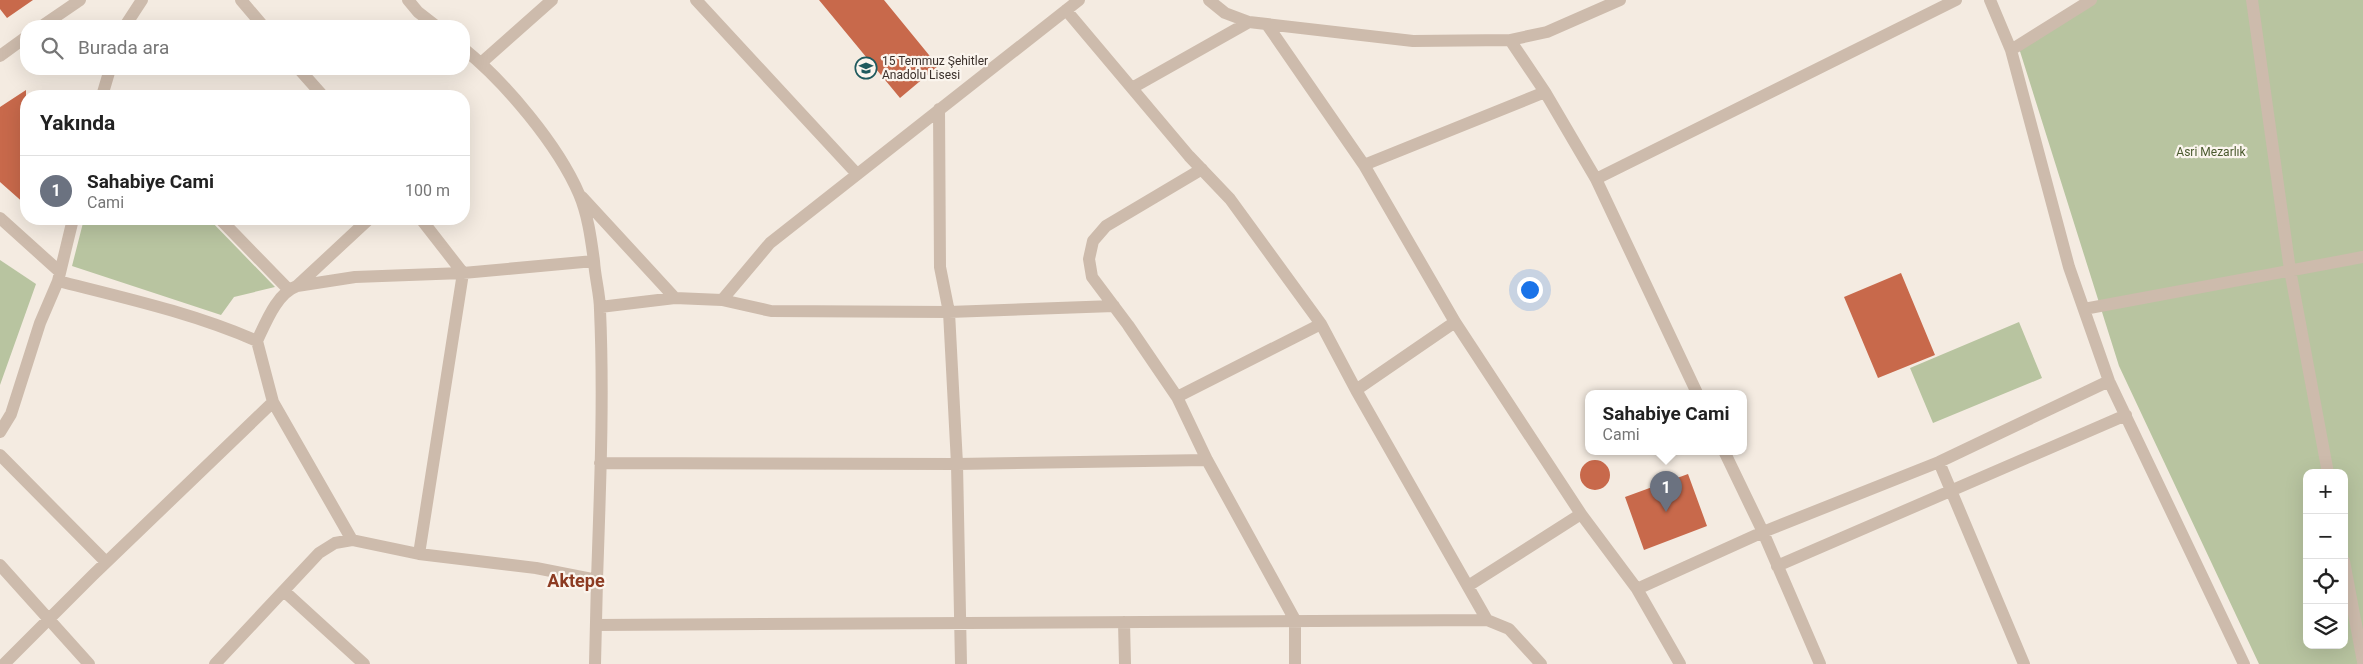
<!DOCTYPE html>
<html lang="tr">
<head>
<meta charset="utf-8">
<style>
	:root { --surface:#fff; --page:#f6f6f6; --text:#222; --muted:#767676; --line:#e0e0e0; --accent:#7c3aed }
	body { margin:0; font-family:Roboto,sans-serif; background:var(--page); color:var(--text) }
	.controls { position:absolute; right:15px; bottom:15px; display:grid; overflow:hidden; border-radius:10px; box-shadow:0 5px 20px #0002 }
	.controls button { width:45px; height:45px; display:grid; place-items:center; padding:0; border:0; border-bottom:1px solid var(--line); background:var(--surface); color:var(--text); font:25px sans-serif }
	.you { position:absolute; left:1529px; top:289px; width:18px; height:18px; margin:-12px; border:4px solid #fff; border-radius:50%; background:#1a73e8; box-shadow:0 0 0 8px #1a73e833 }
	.badge { display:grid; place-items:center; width:32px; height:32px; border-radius:50%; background:var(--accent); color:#fff; font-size:16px; font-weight:700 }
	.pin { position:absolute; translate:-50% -41px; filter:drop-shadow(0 1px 2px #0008) }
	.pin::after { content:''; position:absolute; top:26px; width:18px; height:15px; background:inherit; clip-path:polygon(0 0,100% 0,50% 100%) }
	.popup { position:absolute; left:1585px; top:390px; width:162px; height:65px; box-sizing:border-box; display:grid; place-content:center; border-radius:10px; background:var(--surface); filter:drop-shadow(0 1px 4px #0005); font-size:16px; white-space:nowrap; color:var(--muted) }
	.popup b { font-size:19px; color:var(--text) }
	.popup::after { content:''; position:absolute; left:50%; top:100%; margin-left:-10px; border:10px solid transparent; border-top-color:var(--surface) }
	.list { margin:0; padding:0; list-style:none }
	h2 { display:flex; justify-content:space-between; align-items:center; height:65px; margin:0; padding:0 20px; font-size:21px }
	h2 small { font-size:16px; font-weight:400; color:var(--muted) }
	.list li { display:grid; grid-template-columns:32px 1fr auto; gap:15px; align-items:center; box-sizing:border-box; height:70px; padding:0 20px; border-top:1px solid var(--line) }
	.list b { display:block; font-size:19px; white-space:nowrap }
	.list p { margin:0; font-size:16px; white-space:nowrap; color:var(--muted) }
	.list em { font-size:16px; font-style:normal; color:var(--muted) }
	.icon { flex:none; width:28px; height:28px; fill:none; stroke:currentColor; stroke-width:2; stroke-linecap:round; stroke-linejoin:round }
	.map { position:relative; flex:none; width:2363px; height:664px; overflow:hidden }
	.search { position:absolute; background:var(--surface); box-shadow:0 5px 20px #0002; left:20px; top:20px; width:450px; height:55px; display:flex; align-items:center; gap:12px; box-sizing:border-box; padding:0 18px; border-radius:20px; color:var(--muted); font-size:19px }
	.panel { position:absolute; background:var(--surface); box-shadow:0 5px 20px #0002; left:20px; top:90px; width:450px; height:135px; border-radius:20px }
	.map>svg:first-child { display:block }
	.green { fill:#b8c4a0; fill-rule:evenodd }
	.building { fill:#c8694b }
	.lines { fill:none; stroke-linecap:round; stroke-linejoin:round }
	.minor { stroke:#cdbbac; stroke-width:12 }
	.labels { text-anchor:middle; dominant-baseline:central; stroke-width:4.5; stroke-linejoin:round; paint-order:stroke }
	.poi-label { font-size:12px; fill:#3b302b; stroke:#fbf5ee; text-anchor:start }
	.park-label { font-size:12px; fill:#4a5a2e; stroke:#fbf5ee }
	.district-label { font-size:18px; font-weight:bold; fill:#8c3b22; stroke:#fbf5ee }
</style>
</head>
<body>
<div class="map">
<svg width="2363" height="664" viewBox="0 0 2363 664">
	<rect width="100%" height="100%" fill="#f4ebe1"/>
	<path class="green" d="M2090,0H2363V664H2259L2119,366L2018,45ZM2307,473H2344V645H2307Z
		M84,219H209L275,287L234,297L221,315L72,266Z
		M0,260L36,284L0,385Z
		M2019,322L2042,378L1933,423L1910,368Z"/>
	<path class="building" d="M0,0H33L7,18L0,9Z
		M819,0H884L938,66L900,98Z
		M26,90V205L0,182V107Z
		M1901,273L1935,355L1878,378L1844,297Z
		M1580 475a15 15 0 1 1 30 0a15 15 0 1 1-30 0Z
		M1688,474L1707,526L1644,550L1625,497Z"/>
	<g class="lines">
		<path class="minor" d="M241,0L263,26
			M408,0L418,12L436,26
			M696,0L857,174
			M1209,0L1225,13L1249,22L1413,41L1510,40L1547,32L1620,0
			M1990,0L2011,50L2069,267L2109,381L2244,664
			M2252,0L2290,270L2328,473
			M1066,10L1189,156L1230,199L1321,324L1356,390L1487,620
			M42,26L80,0
			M125,26L142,0
			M1268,26L1364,165L1455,322L1581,514L1637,589L1680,664
			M1510,40L1545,92L1596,179L1697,393
			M464,49C505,82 558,145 579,194C588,215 591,239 594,261
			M2011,50L2091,0
			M0,56L26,37
			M481,63L552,0
			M299,69L323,96
			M1132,88L1249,22
			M102,96L110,69
			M939,109L940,267L949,312L957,464L961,664
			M1364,165L1545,92
			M1202,169L1106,226L1093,241L1089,259L1092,277L1128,325L1177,397L1207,460L1295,620V664
			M1596,179L1956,0
			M582,197L675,298
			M0,218L60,272
			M220,219L288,289
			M58,281C125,298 193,313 257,341L273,402L352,540L419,554L536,568L597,580L595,664
			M297,286L369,219
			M722,300L771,311L949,312L1114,306
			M600,307L675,298L722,300L770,243L1079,0
			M2084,309L2363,257
			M257,341C266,322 277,293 297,286L355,277L463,273L594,261C595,278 600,294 600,310C604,400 600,490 597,580
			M1356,390L1455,322
			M1177,397L1321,324
			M0,432L11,414L40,323L58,281L73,219
			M1724,451L1763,532L1820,664
			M0,455L106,562
			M1939,462L2024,664
			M600,463L957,464L1207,460
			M419,554L463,273L421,219
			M2344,561L2363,662
			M0,565L89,664
			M1777,566L2126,415
			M1468,586L1581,514
			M1637,589L1763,532L1939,462L2109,381
			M284,591L364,664
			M1124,622L1125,664
			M596,625L1487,620L1509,629L1541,664
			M4,664L93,575L273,402
			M215,664L319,553L335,543L352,540"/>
	</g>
	<defs>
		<g id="school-ring" transform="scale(1.125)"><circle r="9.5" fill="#fbf5ee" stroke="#1f5a5e" stroke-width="1.5"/><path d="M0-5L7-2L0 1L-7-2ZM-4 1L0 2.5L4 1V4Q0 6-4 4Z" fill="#1f5a5e"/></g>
	</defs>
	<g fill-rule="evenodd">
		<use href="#school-ring" x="866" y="68"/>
	</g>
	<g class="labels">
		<g class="poi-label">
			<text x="882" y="61">15 Temmuz Şehitler<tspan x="882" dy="14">Anadolu Lisesi</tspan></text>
		</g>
		<g class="park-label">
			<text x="2211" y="152">Asri Mezarlık</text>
		</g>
		<g class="district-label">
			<text x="576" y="580">Aktepe</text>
		</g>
	</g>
</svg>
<div class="controls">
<button>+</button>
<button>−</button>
<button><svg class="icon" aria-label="locate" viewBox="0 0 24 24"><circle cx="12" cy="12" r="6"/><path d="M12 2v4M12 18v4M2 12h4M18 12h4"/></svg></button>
<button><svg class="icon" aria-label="layers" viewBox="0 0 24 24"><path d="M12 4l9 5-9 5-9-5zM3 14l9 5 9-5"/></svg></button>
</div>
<div class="you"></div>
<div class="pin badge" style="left:1666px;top:512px;background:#6b7280">1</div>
<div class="popup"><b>Sahabiye Cami</b>Cami</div>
<div class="search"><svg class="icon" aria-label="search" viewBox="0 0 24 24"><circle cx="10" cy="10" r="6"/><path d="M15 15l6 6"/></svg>Burada ara</div>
<section class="panel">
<h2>Yakında<small></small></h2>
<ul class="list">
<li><span class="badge" style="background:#6b7280">1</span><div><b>Sahabiye Cami</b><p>Cami</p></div><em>100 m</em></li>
</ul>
</section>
</div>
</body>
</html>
